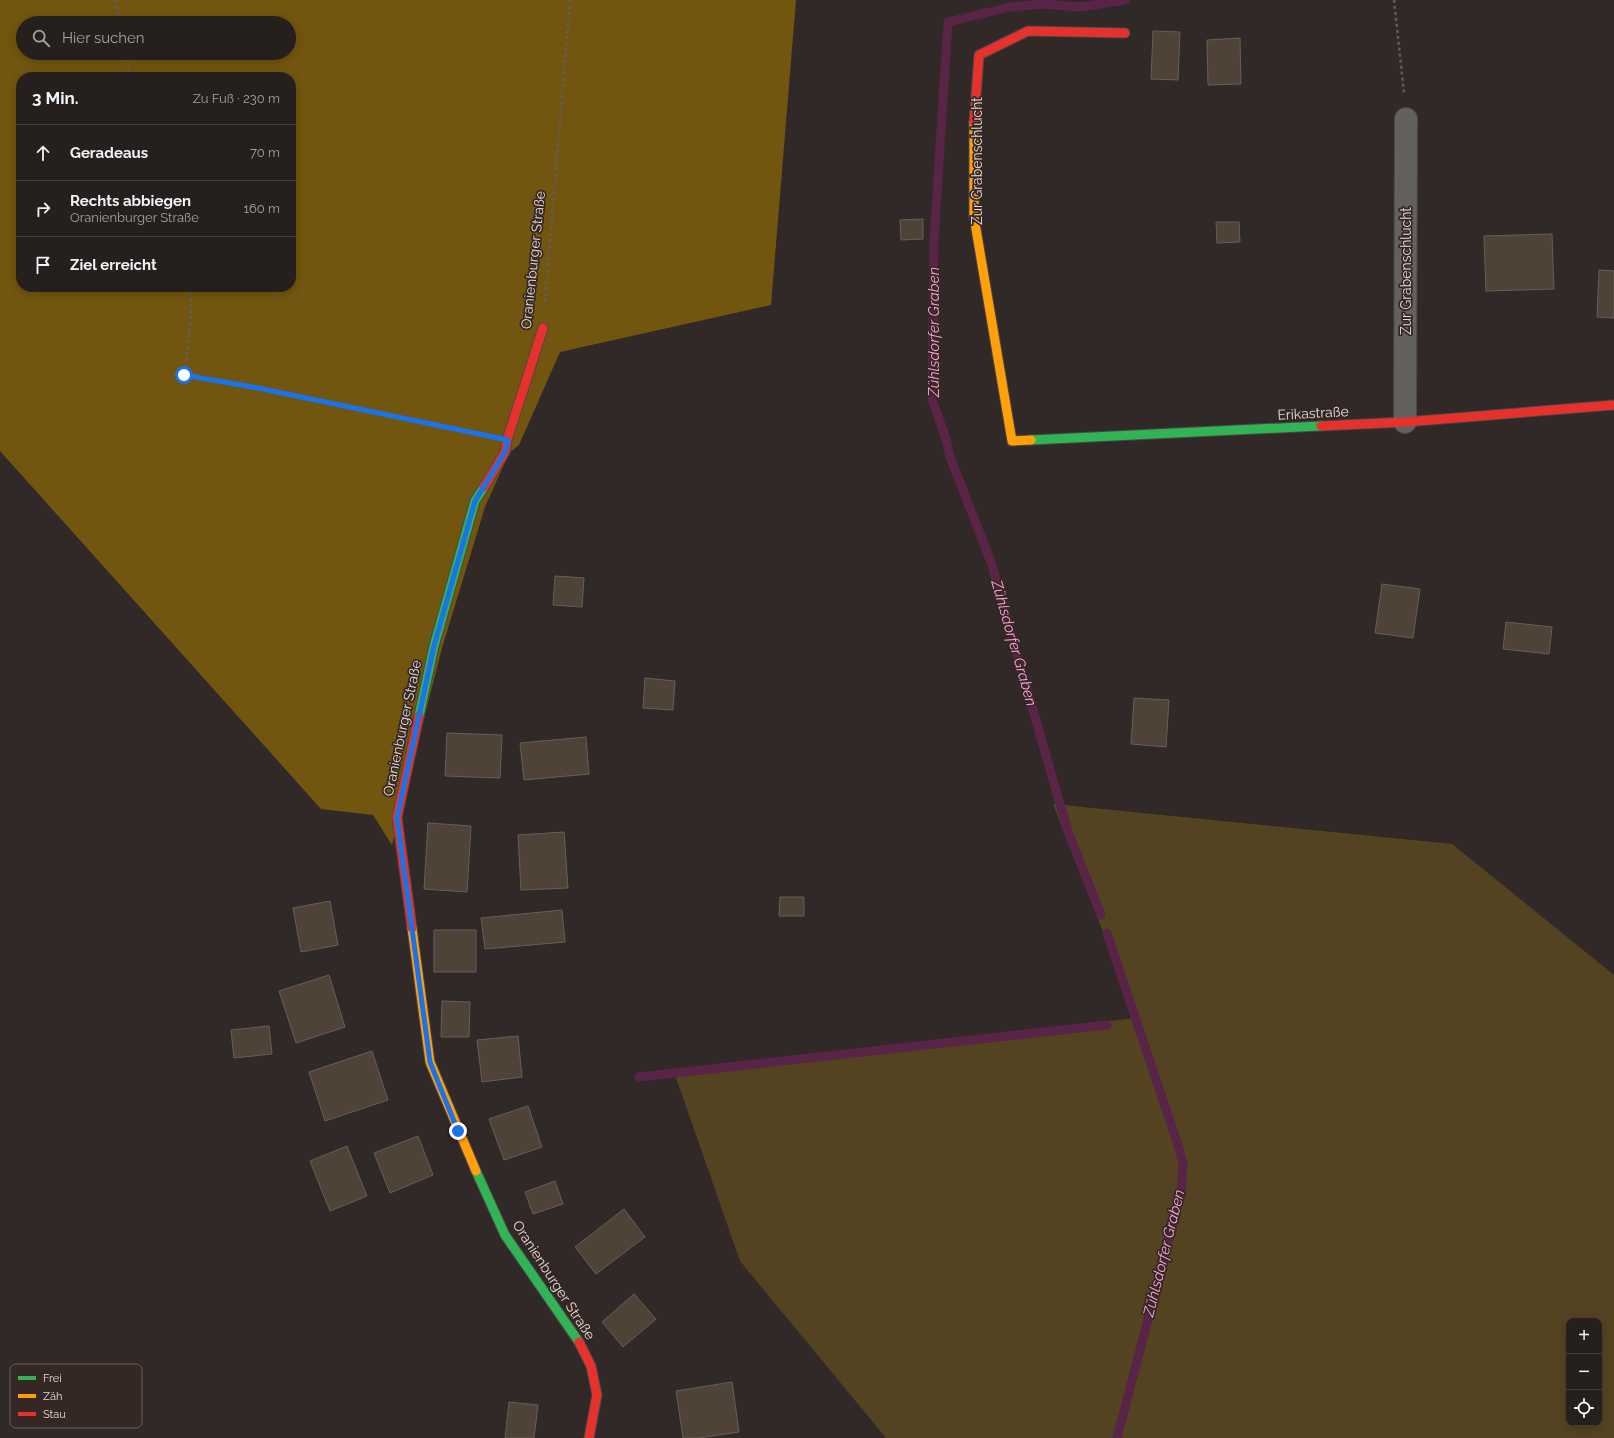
<!DOCTYPE html>
<html lang="de">
<head>
<meta charset="utf-8">
<style>
	:root { --surface:#251f1d; --page:#312c2a; --text:#f1f3f6; --muted:#a3a2a4; --line:#423d3b }
	body { margin:0; font-family:Raleway,sans-serif; background:var(--page); color:var(--text) }
	.controls { position:absolute; right:12px; bottom:12px; display:grid; overflow:hidden; border-radius:8px; box-shadow:0 2px 10px #0003 }
	.controls button { width:36px; height:36px; display:grid; place-items:center; padding:0; border:0; border-bottom:1px solid var(--line); background:var(--surface); color:var(--text); font:20px sans-serif }
	.stop { position:absolute; width:12px; height:12px; margin:-9px; border:3px solid #1a73e8; border-radius:50%; background:#fff }
	.stop.end { background:#1a73e8; border-color:#fff; box-shadow:0 1px 4px #0008 }
	.list { margin:0; padding:0; list-style:none }
	h2 { display:flex; justify-content:space-between; align-items:center; height:52px; margin:0; padding:0 16px; font-size:17px }
	h2 small { font-size:13px; font-weight:400; color:var(--muted) }
	.list li { display:grid; grid-template-columns:26px 1fr auto; gap:12px; align-items:center; box-sizing:border-box; height:56px; padding:0 16px; border-top:1px solid var(--line) }
	.list b { display:block; font-size:15px; white-space:nowrap }
	.list p { margin:0; font-size:13px; white-space:nowrap; color:var(--muted) }
	.list em { font-size:13px; font-style:normal; color:var(--muted) }
	.icon { flex:none; width:22px; height:22px; fill:none; stroke:currentColor; stroke-width:2; stroke-linecap:round; stroke-linejoin:round }
	.map { position:relative; flex:none; width:1614px; height:1438px; overflow:hidden }
	.search { position:absolute; background:var(--surface); box-shadow:0 2px 10px #0003; left:16px; top:16px; width:280px; height:44px; display:flex; align-items:center; gap:10px; box-sizing:border-box; padding:0 14px; border-radius:22px; color:var(--muted); font-size:15px }
	.panel { position:absolute; background:var(--surface); box-shadow:0 2px 10px #0003; left:16px; top:72px; width:280px; height:220px; border-radius:16px }
	.map>svg:first-child { display:block }
	.green { fill:#544320; fill-rule:evenodd }
	.forest { fill:#72560f; fill-rule:evenodd }
	.lines { fill:none; stroke-linecap:round; stroke-linejoin:round }
	.stream { stroke:#5a2447; stroke-width:9 }
	.building { fill:#4f4237; stroke:#655f5c }
	.street-casing { stroke:#4d4644; stroke-width:24 }
	.fast-casing { stroke:#4d4644; stroke-width:11 }
	.slow-casing { stroke:#4d4644; stroke-width:11 }
	.jam-casing { stroke:#4d4644; stroke-width:11 }
	.path { stroke:#615d5d; stroke-width:2.5; stroke-dasharray:3 3; stroke-linecap:butt }
	.street { stroke:#636060; stroke-width:22 }
	.fast { stroke:#30b455; stroke-width:9 }
	.slow { stroke:#ff9f0a; stroke-width:9 }
	.jam { stroke:#e5322d; stroke-width:9 }
	.route { stroke:#1a73e8; stroke-width:5 }
	.labels { text-anchor:middle; dominant-baseline:central; stroke-width:3.5; stroke-linejoin:round; paint-order:stroke }
	.street-label { font-size:14px; fill:#e3dad7; stroke:#352723 }
	.water-label { font-size:15px; font-style:italic; fill:#ffa3dc; stroke:#352723 }
	.key { fill:#352723; stroke:#695d59; stroke-width:1 }
	.key-label { font-size:11px; fill:#e3dad7 }
</style>
</head>
<body>
<div class="map">
<svg width="1614" height="1438" viewBox="0 0 1614 1438">
	<rect width="100%" height="100%" fill="#312927"/>
	<path class="green" d="M1053,804L1452,844L1614,975V1438H886L740,1261L673,1069L1137,1018ZM1569,1321H1599V1423H1569Z"/>
	<path class="forest" d="M0,0H796L771,305L560,352L519,445L509,453L485,507L442,648L392,845L373,815L321,809L0,451ZM23,23H289V53H23ZM21,77H291V287H21Z"/>
	<g class="lines">
		<path class="stream" d="M1101,915L1069,834L1057,794L991,562L950,457L946,439L932,399L934,240L948,22L1010,7L1042,4L1080,7L1125,0
			M1107,933L1178,1145L1183,1163L1181,1193L1117,1438
			M639,1077L1107,1025"/>
	</g>
	<path class="building" d="M1153,31L1180,32L1178,80L1151,79Z
		M1240,38L1241,84L1208,85L1207,40Z
		M923,219V239L901,240L900,220Z
		M1216,222H1239L1240,242L1217,243Z
		M1552,234L1554,289L1486,291L1484,236Z
		M1599,270L1614,271V318L1597,317Z
		M555,576L584,578L582,607L553,605Z
		M1382,584L1420,589L1413,638L1375,633Z
		M1506,622L1552,627L1549,654L1503,649Z
		M645,678L675,681L673,710L643,708Z
		M1134,698L1169,700L1166,747L1131,744Z
		M447,733L502,735L500,778L445,776Z
		M586,737L589,774L524,780L520,743Z
		M428,823L471,826L467,892L424,889Z
		M564,832L568,888L521,890L518,835Z
		M780,897H804V916H779Z
		M330,901L338,945L301,952L293,908Z
		M562,910L565,942L485,949L481,918Z
		M434,930H476V972H434Z
		M329,975L345,1027L296,1043L279,991Z
		M442,1001L470,1002L469,1037H441Z
		M269,1026L272,1054L234,1058L231,1030Z
		M518,1036L522,1077L482,1082L477,1040Z
		M372,1051L388,1100L325,1121L309,1072Z
		M528,1106L542,1147L504,1160L489,1119Z
		M418,1136L433,1175L390,1193L374,1153Z
		M347,1146L367,1196L330,1211L310,1161Z
		M555,1181L563,1204L533,1214L525,1192Z
		M624,1209L645,1237L596,1274L575,1247Z
		M634,1294L656,1319L623,1347L602,1322Z
		M732,1382L739,1432L699,1438H683L676,1391Z
		M509,1402L538,1405L534,1438H505Z"/>
	<g class="lines">
		<g class="street-casing">
			<path id="street" d="M1405,422L1406,119"/>
		</g>
		<g class="fast-casing">
			<path id="fast" d="M1031,440L1321,426
				M419,716L434,646L475,501L484,487
				M476,1171L505,1235L579,1342"/>
		</g>
		<g class="slow-casing">
			<path id="slow" d="M974,122V217L1012,441L1031,440
				M412,928L430,1062L476,1171"/>
		</g>
		<g class="jam-casing">
			<path id="jam" d="M974,122L979,55L1028,31L1125,33
				M1321,426L1405,422L1614,405
				M484,487L505,452L507,440L543,328
				M412,928L397,817L419,716
				M579,1342L591,1366L597,1395L589,1438"/>
		</g>
		<path class="path" d="M115,0L120,23
			M1394,0L1404,93
			M126,53L130,77
			M187,287L192,302L185,375L258,387L482,434
			M545,302L570,0"/>
		<use href="#street" class="street"/>
		<use href="#fast" class="fast"/>
		<use href="#slow" class="slow"/>
		<use href="#jam" class="jam"/>
	</g>
	<g class="lines">
		<path class="route" d="M184,375L258,388L508,440L505,452L475,501L434,646L397,818L430,1062L458,1131"/>
	</g>
	<g class="labels">
		<g class="street-label">
			<text transform="translate(977 161) rotate(-90)">Zur Grabenschlucht</text>
			<text transform="translate(533 260) rotate(-84)">Oranienburger Straße</text>
			<text transform="translate(1406 271) rotate(-90)">Zur Grabenschlucht</text>
			<text transform="translate(1313 413) rotate(-3)">Erikastraße</text>
			<text transform="translate(402 728) rotate(-78)">Oranienburger Straße</text>
			<text transform="translate(554 1280) rotate(57)">Oranienburger Straße</text>
		</g>
		<g class="water-label">
			<text transform="translate(934 332) rotate(-90)">Zühlsdorfer Graben</text>
			<text transform="translate(1014 643) rotate(74)">Zühlsdorfer Graben</text>
			<text transform="translate(1164 1253) rotate(-76)">Zühlsdorfer Graben</text>
		</g>
	</g>
	<rect x="10" y="1364" width="132" height="64" rx="6" class="key"/>
	<rect x="18" y="1376" width="18" height="4" fill="#30b455"/>
	<rect x="18" y="1394" width="18" height="4" fill="#ff9f0a"/>
	<rect x="18" y="1412" width="18" height="4" fill="#e5322d"/>
	<g class="key-label">
		<text x="43" y="1382">Frei</text>
		<text x="43" y="1400">Zäh</text>
		<text x="43" y="1418">Stau</text>
	</g>
</svg>
<div class="controls">
<button>+</button>
<button>−</button>
<button><svg class="icon" aria-label="locate" viewBox="0 0 24 24"><circle cx="12" cy="12" r="6"/><path d="M12 2v4M12 18v4M2 12h4M18 12h4"/></svg></button>
</div>
<div class="stop" style="left:184px;top:375px"></div>
<div class="stop end" style="left:458px;top:1131px"></div>
<div class="search"><svg class="icon" aria-label="search" viewBox="0 0 24 24"><circle cx="10" cy="10" r="6"/><path d="M15 15l6 6"/></svg>Hier suchen</div>
<section class="panel">
<h2>3 Min.<small>Zu Fuß · 230 m</small></h2>
<ul class="list">
<li><svg class="icon" aria-label="ahead" viewBox="0 0 24 24"><path d="M12 20V5M6 11l6-6 6 6"/></svg><div><b>Geradeaus</b></div><em>70 m</em></li>
<li><svg class="icon" aria-label="right" viewBox="0 0 24 24"><path d="M7 20v-9h11M14 6l5 5-5 5"/></svg><div><b>Rechts abbiegen</b><p>Oranienburger Straße</p></div><em>160 m</em></li>
<li><svg class="icon" aria-label="arrive" viewBox="0 0 24 24"><path d="M6 21V4h12l-3 4 3 4H6"/></svg><div><b>Ziel erreicht</b></div></li>
</ul>
</section>
</div>
</body>
</html>
